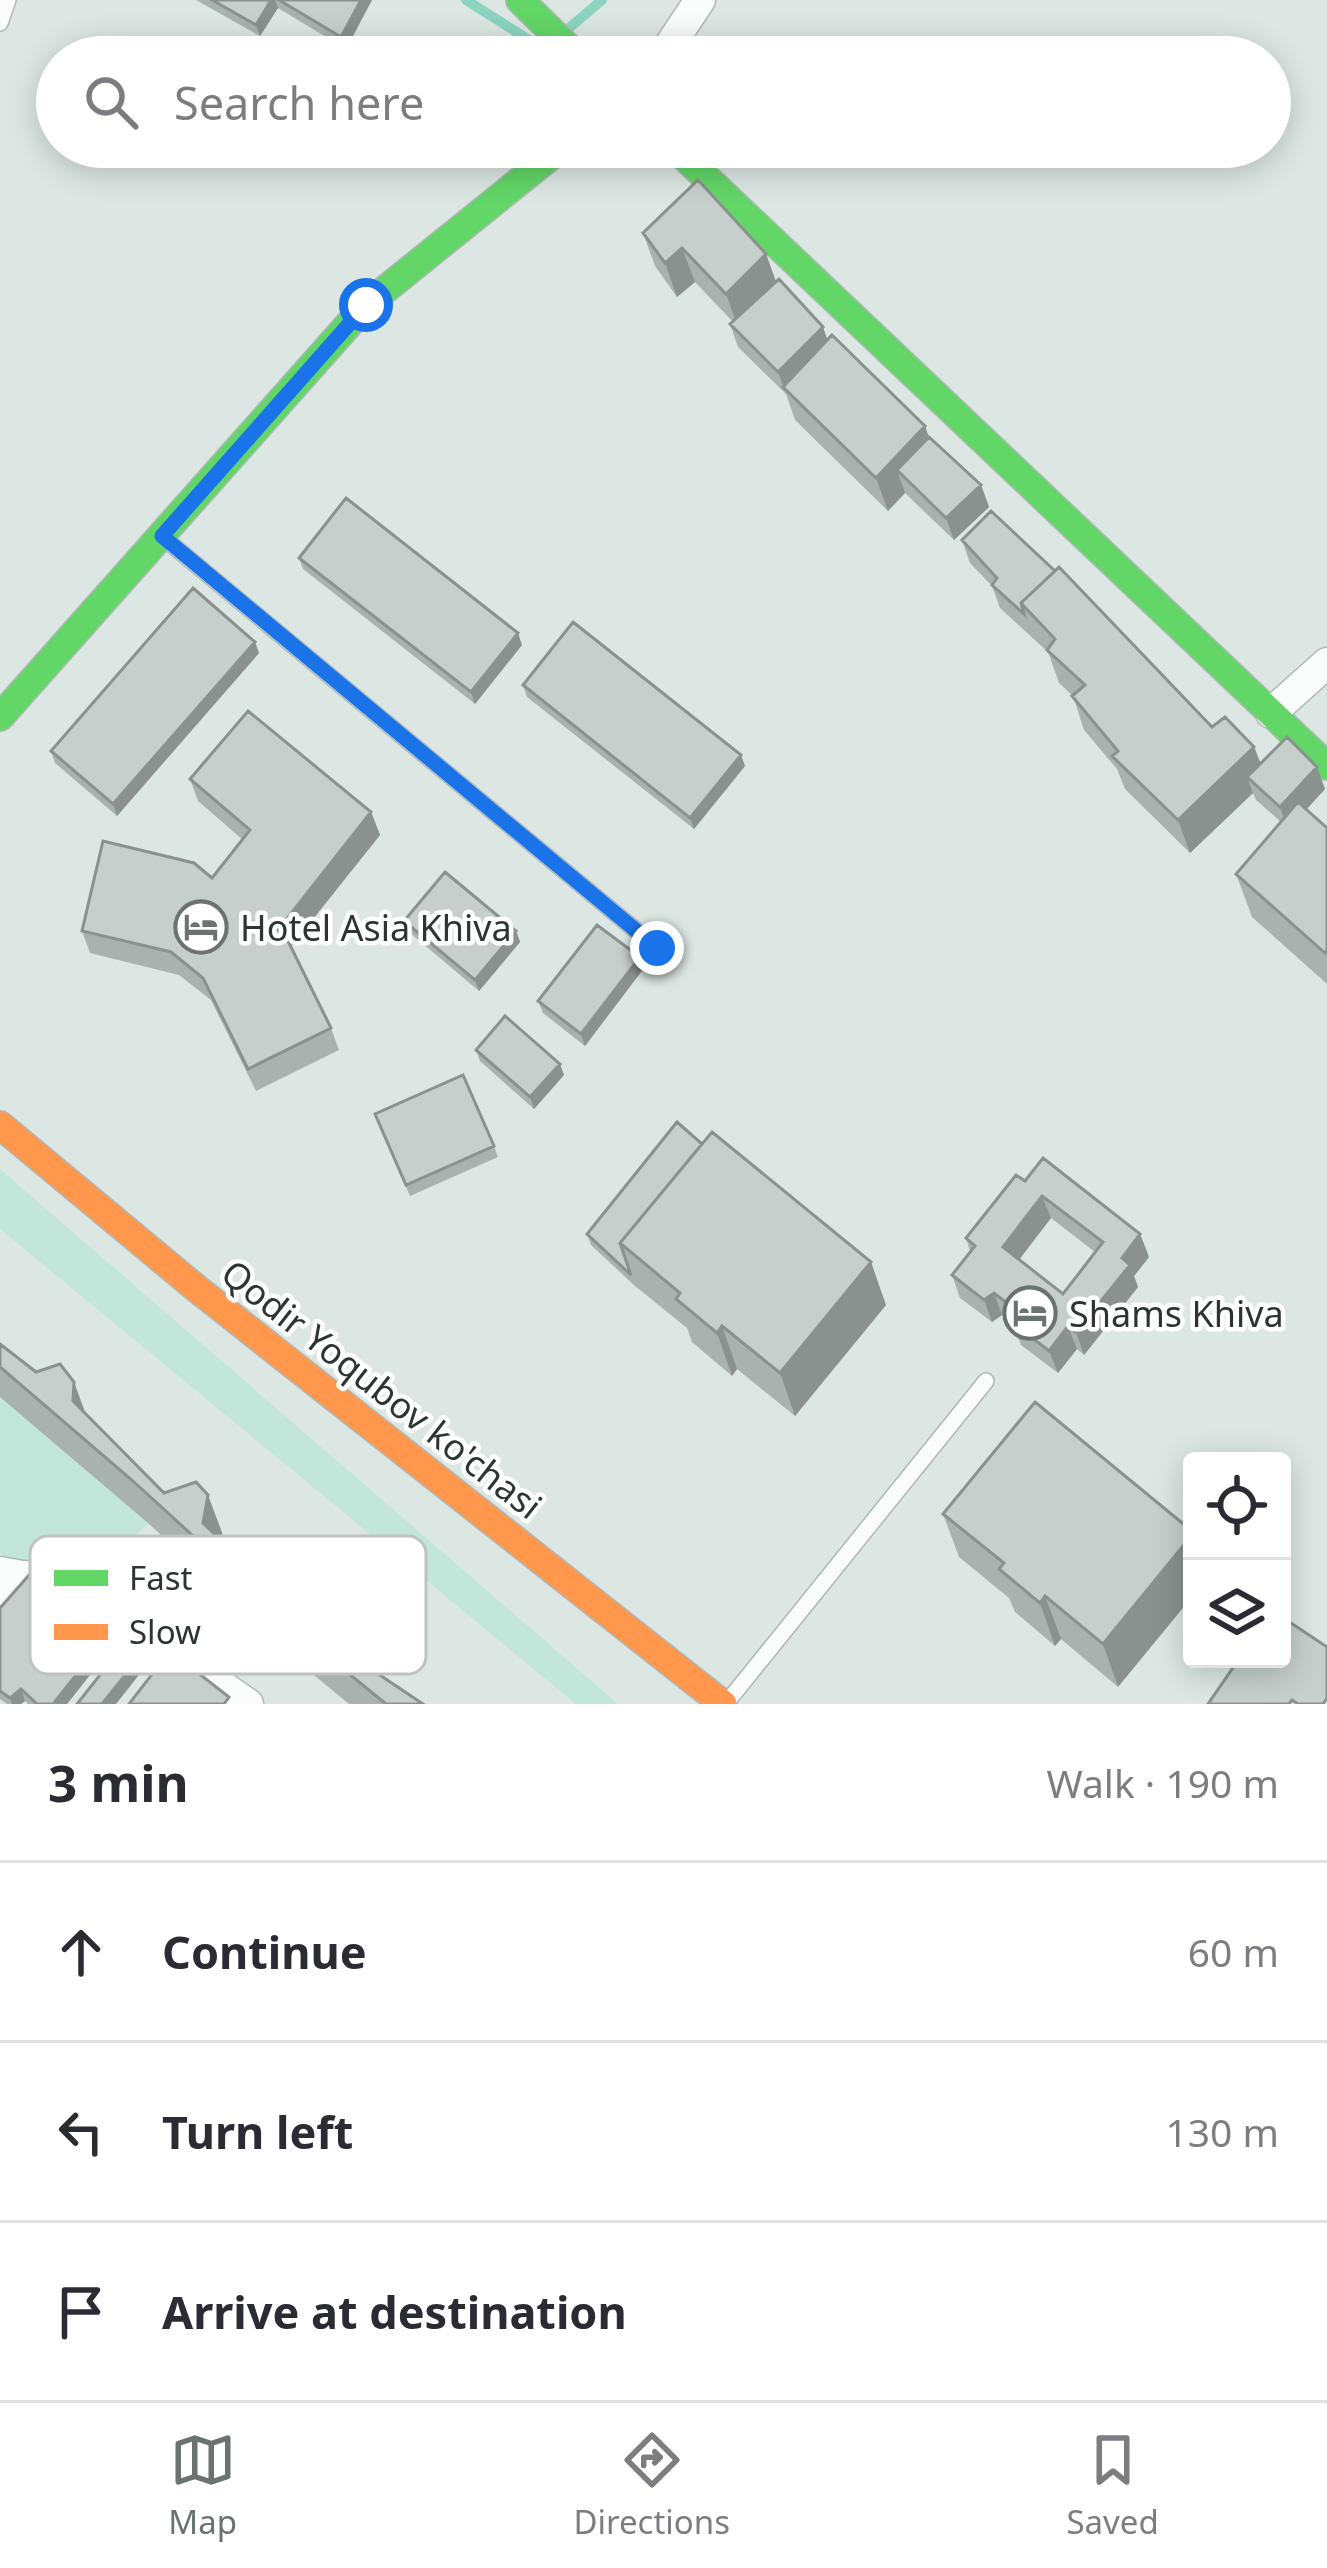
<!DOCTYPE html>
<html lang="en">
<head>
<meta charset="utf-8">
<style>
	:root { --surface:#fff; --page:#f7f7f7; --text:#2b2b33; --muted:#7c7c81; --line:#e1e1e2; --accent:#6a7370 }
	body { margin:0; font-family:"Noto Sans",sans-serif; background:var(--page); color:var(--text) }
	.controls { position:absolute; right:36px; bottom:36px; display:grid; overflow:hidden; border-radius:12px; box-shadow:0 6px 30px #0003 }
	.controls button { width:108px; height:108px; display:grid; place-items:center; padding:0; border:0; border-bottom:3px solid var(--line); background:var(--surface); color:var(--text); font:60px sans-serif }
	.stop { position:absolute; width:36px; height:36px; margin:-27px; border:9px solid #1a73e8; border-radius:50%; background:#fff }
	.stop.end { background:#1a73e8; border-color:#fff; box-shadow:0 3px 12px #0008 }
	.list { margin:0; padding:0; list-style:none }
	h2 { display:flex; justify-content:space-between; align-items:center; height:156px; margin:0; padding:0 48px; font-size:51px }
	h2 small { font-size:39px; font-weight:400; color:var(--muted) }
	.list li { display:grid; grid-template-columns:78px 1fr auto; gap:36px; align-items:center; box-sizing:border-box; height:180px; padding:0 48px; border-top:3px solid var(--line) }
	.list b { display:block; font-size:45px; white-space:nowrap }
	.list em { font-size:39px; font-style:normal; color:var(--muted) }
	.icon { flex:none; width:66px; height:66px; fill:none; stroke:currentColor; stroke-width:2; stroke-linecap:round; stroke-linejoin:round }
	.map { position:relative; flex:none; width:1327px; height:1704px; overflow:hidden }
	.search { position:absolute; background:var(--surface); box-shadow:0 6px 30px #0003; left:36px; right:36px; top:36px; height:132px; display:flex; align-items:center; gap:30px; box-sizing:border-box; padding:0 42px; border-radius:66px; color:var(--muted); font-size:45px }
	.sheet { height:696px; background:var(--surface) }
	nav { display:flex; justify-content:space-around; align-items:center; box-sizing:border-box; height:168px; border-top:3px solid var(--line); background:var(--surface); font-size:33px; color:var(--muted) }
	nav a { display:grid; justify-items:center; gap:6px }
	nav .on { color:var(--accent) }
	.map>svg:first-child { display:block }
	.green { fill:#c3e6db }
	.lines { fill:none; stroke-linecap:round; stroke-linejoin:round }
	.stream { stroke:#8cd3c0; stroke-width:10 }
	.lane-casing { stroke:#afb8b5; stroke-width:18 }
	.street-casing { stroke:#afb8b5; stroke-width:33 }
	.fast-casing { stroke:#afb8b5; stroke-width:30 }
	.slow-casing { stroke:#afb8b5; stroke-width:30 }
	.lane { stroke:#fafbfb; stroke-width:15 }
	.street { stroke:#fafbfb; stroke-width:30 }
	.fast { stroke:#63d668; stroke-width:27 }
	.slow { stroke:#ff974d; stroke-width:27 }
	.wall { fill:#aab2af; fill-rule:evenodd }
	.shaded-wall { fill:#8b918f }
	.building { fill:#c6cfcc; stroke:#8b918f; stroke-width:3; fill-rule:evenodd }
	.route { stroke:#1a73e8; stroke-width:15 }
	.labels { text-anchor:middle; dominant-baseline:central; stroke-width:9; stroke-linejoin:round; paint-order:stroke }
	.poi-label { font-size:36px; fill:#2d3532; stroke:#fff; text-anchor:start }
	.street-label { font-size:36px; fill:#2d3532; stroke:#fff }
	.key { fill:#fff; stroke:#c0c2c2; stroke-width:3 }
	.key-label { font-size:33px; fill:#2d3532 }
</style>
</head>
<body>
<div class="map">
<svg width="1327" height="1704" viewBox="0 0 1327 1704">
	<rect width="100%" height="100%" fill="#dce7e4"/>
	<path class="green" d="M0,1169L618,1704H576L0,1229Z
		M0,1397L149,1524L123,1544L72,1543L25,1576L0,1553Z"/>
	<g class="lines">
		<path class="stream" d="M466,0L540,47
			M568,29L602,0"/>
		<g class="lane-casing">
			<path id="lane" d="M0,23L8,0
				M165,539L657,948
				M728,1701L986,1381"/>
		</g>
		<g class="street-casing">
			<path id="street" d="M662,57L700,0
				M1271,713L1327,663
				M0,1572L72,1585L130,1617L172,1651L248,1704
				M0,1603L25,1576"/>
		</g>
		<g class="fast-casing">
			<path id="fast" d="M520,0L578,57
				M674,147L1327,766
				M0,717L366,305L562,147"/>
		</g>
		<g class="slow-casing">
			<path id="slow" d="M0,1125L196,1288L723,1704"/>
		</g>
		<use href="#lane" class="lane"/>
		<use href="#street" class="street"/>
		<use href="#fast" class="fast"/>
		<use href="#slow" class="slow"/>
	</g>
	<path class="wall" d="M196,0H372L346,49L278,8L260,36Z
		M643,233L766,254L776,282L827,339L981,485L989,507L954,540L905,493L888,511L795,420L786,394L738,347L730,324L733,322L695,282L677,297L655,266Z
		M962,540L1212,727L1254,747L1261,764L1325,789L1306,810L1327,828V984L1252,917L1236,874L1281,822L1256,800L1253,793L1190,853L1125,789L1117,769L1084,730L1073,696L1059,683L1048,652L1000,608L992,586L970,563Z
		M299,558L522,645L475,704L303,569Z
		M259,653L117,816L55,763L51,751Z
		M523,685L745,766L694,829L527,697Z
		M190,779L371,812L380,835L291,946L331,1028L339,1050L256,1091L211,1000L179,975L90,953L82,931L212,878L243,840L198,801Z
		M404,921L516,931L520,942L479,991L409,932Z
		M640,957L644,968L585,1046L543,1013L538,1001Z
		M476,1050L564,1075L534,1109L480,1061Z
		M379,1125L494,1146L498,1157L410,1196Z
		M1025,1181L1140,1234L1149,1257L1134,1276L1138,1287L1084,1355L1077,1349L1058,1373L1021,1345L1013,1324L1002,1315L992,1322L960,1298L952,1275L970,1251L966,1238ZM1051,1218L1095,1252L1063,1294L1019,1260Z
		M587,1234L886,1305L795,1416L737,1369L732,1376L692,1342L687,1328L635,1286L591,1245Z
		M0,1367L36,1372L74,1382L86,1414L164,1493L224,1538L223,1542L316,1631L376,1668L375,1672L386,1704H349L315,1676L149,1524L0,1397Z
		M1035,1402L1118,1687L1061,1639L1055,1646L1015,1612L1009,1598L959,1557L943,1514Z
		M0,1608L120,1637L67,1704H28L25,1701L21,1704H7L0,1699Z"/>
	<path class="shaded-wall" d="M271,0H275L278,8L260,36L256,25Z
		M361,0H372L346,49L341,37Z
		M682,248L695,282L677,297L665,263Z
		M766,254L778,287L738,327L726,294Z
		M823,327L831,350L784,388L778,372Z
		M925,426L937,460L897,470L905,493L888,511L876,478Z
		M981,485L989,507L954,540L946,518Z
		M518,633L522,645L475,704L471,692Z
		M255,642L259,653L117,816L113,804Z
		M1254,747L1267,780L1247,777L1253,793L1190,853L1178,820Z
		M741,755L745,766L694,829L690,818Z
		M1317,767L1325,789L1288,829L1280,807Z
		M371,812L380,835L286,953L278,930Z
		M516,931L520,942L479,991L475,980Z
		M640,957L644,968L585,1046L581,1034Z
		M560,1064L564,1075L534,1109L530,1097Z
		M1042,1196L1051,1218L1011,1270L1003,1247Z
		M1140,1234L1149,1257L1134,1276L1138,1287L1084,1355L1076,1332L1122,1258Z
		M871,1262L886,1305L795,1416L780,1373Z
		M994,1293L1002,1315L992,1322L984,1300Z
		M722,1326L737,1369L732,1376L717,1333Z
		M1068,1326L1077,1349L1058,1373L1049,1351Z
		M74,1382L89,1425L88,1444L73,1401Z
		M208,1495L224,1538L220,1560L203,1523Z
		M1192,1535V1597L1118,1687L1103,1644Z
		M1045,1596L1061,1639L1055,1646L1040,1603Z
		M116,1625L120,1637L67,1704H53Z
		M360,1625L376,1668L371,1691L353,1657Z
		M150,1644L154,1656L116,1704H102Z
		M21,1689L25,1701L21,1704H12L10,1698Z"/>
	<path class="building" d="M212,0H271L256,25Z
		M279,0H361L341,37Z
		M698,180L766,254L726,294L682,248L665,263L643,233Z
		M779,279L823,327L778,372L730,324Z
		M832,335L925,426L876,478L783,387Z
		M929,437L981,485L946,518L897,470Z
		M346,498L518,633L471,692L299,558Z
		M991,511L1055,571L1021,603L1024,614L992,585L997,578L962,540Z
		M1059,567L1212,727L1225,717L1254,747L1178,820L1112,756L1118,751L1072,696L1085,685L1047,650L1055,639L1021,603Z
		M193,588L255,642L113,804L51,751Z
		M573,622L741,755L690,818L523,685Z
		M248,711L371,812L278,930L286,937L331,1028L248,1069L203,978L171,952L82,931L103,841L194,863L212,878L250,830L190,779Z
		M1287,737L1317,767L1280,807L1247,777Z
		M1298,802L1327,828V950L1325,953L1236,874Z
		M445,872L516,931L475,980L404,921Z
		M597,925L640,957L581,1034L538,1001Z
		M505,1016L560,1064L530,1097L476,1050Z
		M463,1075L494,1146L406,1185L375,1114Z
		M677,1122L702,1144L620,1243L631,1275L587,1234Z
		M712,1132L871,1262L780,1373L722,1326L717,1333L676,1299L680,1293L620,1243Z
		M1043,1158L1140,1234L1122,1258L1130,1265L1076,1332L1068,1326L1049,1351L1012,1322L1020,1313L994,1293L984,1300L952,1275L975,1246L966,1238L1016,1175L1025,1181ZM1042,1196L1103,1242L1063,1294L1003,1247Z
		M0,1344L36,1372L60,1364L74,1382L73,1401L164,1493L196,1482L208,1495L203,1523L316,1631L346,1615L360,1625L353,1657L423,1704H386L299,1633L133,1481L0,1367Z
		M1035,1402L1192,1531V1535L1103,1644L1045,1596L1040,1603L999,1569L1004,1563L943,1514Z
		M30,1574L116,1625L53,1704H37L21,1689L10,1698L0,1691V1608Z
		M1282,1617L1327,1647V1698L1323,1704H1298L1292,1700L1289,1704H1208L1239,1659H1282Z
		M134,1632L150,1644L102,1704H77Z
		M170,1651L229,1697L224,1704H129Z"/>
	<g class="lines">
		<path class="route" d="M366,305L162,536L657,948"/>
	</g>
	<defs>
		<g id="hotel-ring" transform="scale(2.7)"><circle r="9.5" fill="#fff" stroke="#6a7370" stroke-width="1.5"/><path d="M-6-4.5h1.5V1H6V5H4.5V3h-9V5H-6ZM-4 0a1.8 1.8 0 1 1 3.6 0ZM.5 0V-2.5h3Q6-2.5 6 0Z" fill="#6a7370"/></g>
	</defs>
	<g fill-rule="evenodd">
		<use href="#hotel-ring" x="201" y="927"/>
		<use href="#hotel-ring" x="1030" y="1313"/>
	</g>
	<g class="labels">
		<g class="poi-label">
			<text x="240" y="927">Hotel Asia Khiva</text>
			<text x="1069" y="1313">Shams Khiva</text>
		</g>
		<g class="street-label">
			<text transform="translate(382 1389) rotate(38)">Qodir Yoqubov ko'chasi</text>
		</g>
	</g>
	<rect x="30" y="1536" width="396" height="138" rx="18" class="key"/>
	<rect x="54" y="1570" width="54" height="16" fill="#63d668"/>
	<rect x="54" y="1624" width="54" height="16" fill="#ff974d"/>
	<g class="key-label">
		<text x="129" y="1590">Fast</text>
		<text x="129" y="1644">Slow</text>
	</g>
</svg>
<div class="controls">
<button><svg class="icon" aria-label="locate" viewBox="0 0 24 24"><circle cx="12" cy="12" r="6"/><path d="M12 2v4M12 18v4M2 12h4M18 12h4"/></svg></button>
<button><svg class="icon" aria-label="layers" viewBox="0 0 24 24"><path d="M12 4l9 5-9 5-9-5zM3 14l9 5 9-5"/></svg></button>
</div>
<div class="stop" style="left:366px;top:305px"></div>
<div class="stop end" style="left:657px;top:948px"></div>
<div class="search"><svg class="icon" aria-label="search" viewBox="0 0 24 24"><circle cx="10" cy="10" r="6"/><path d="M15 15l6 6"/></svg>Search here</div>
</div>
<section class="sheet">
<h2>3 min<small>Walk · 190 m</small></h2>
<ul class="list">
<li><svg class="icon" aria-label="ahead" viewBox="0 0 24 24"><path d="M12 20V5M6 11l6-6 6 6"/></svg><div><b>Continue</b></div><em>60 m</em></li>
<li><svg class="icon" aria-label="left" viewBox="0 0 24 24"><path d="M17 20v-9H6M10 6l-5 5 5 5"/></svg><div><b>Turn left</b></div><em>130 m</em></li>
<li><svg class="icon" aria-label="arrive" viewBox="0 0 24 24"><path d="M6 21V4h12l-3 4 3 4H6"/></svg><div><b>Arrive at destination</b></div></li>
</ul>
</section>
<nav>
<a class="on"><svg class="icon" aria-label="map" viewBox="0 0 24 24"><path d="M3 6l6-2 6 2 6-2v14l-6 2-6-2-6 2zM9 4v14M15 6v14"/></svg>Map</a>
<a><svg class="icon" aria-label="directions" viewBox="0 0 24 24"><path d="M12 3l9 9-9 9-9-9zM9 14v-3h6M13 9l2 2-2 2"/></svg>Directions</a>
<a><svg class="icon" aria-label="saved" viewBox="0 0 24 24"><path d="M7 4h10v16l-5-4-5 4z"/></svg>Saved</a>
</nav>
</body>
</html>
